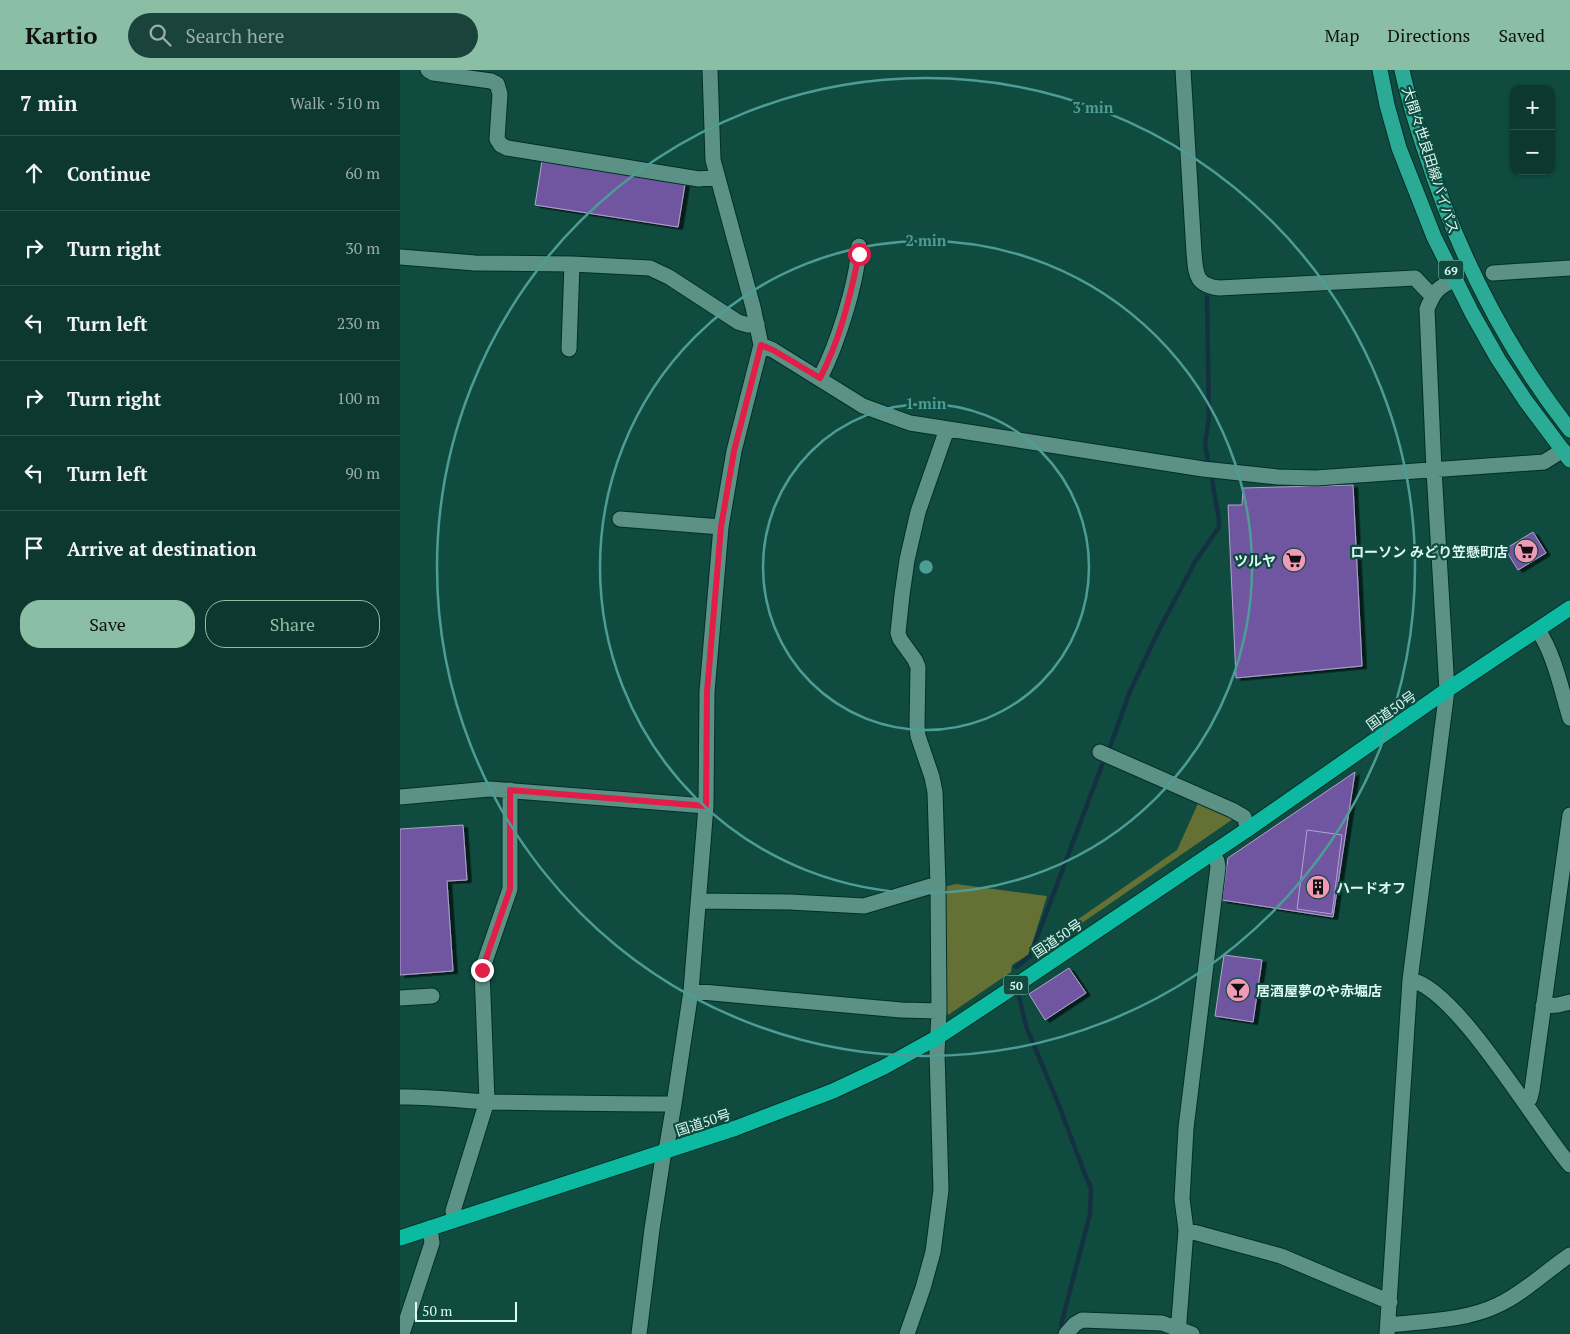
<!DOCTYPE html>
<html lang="en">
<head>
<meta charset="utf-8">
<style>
	:root { --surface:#0c3830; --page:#1a433c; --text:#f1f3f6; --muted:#9aacab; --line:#2c524c; --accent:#8abfa5 }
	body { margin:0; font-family:"PT Serif","Noto Sans JP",serif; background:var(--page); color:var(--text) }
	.controls { position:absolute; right:15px; top:15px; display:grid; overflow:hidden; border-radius:10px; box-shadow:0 1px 4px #0004 }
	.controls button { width:45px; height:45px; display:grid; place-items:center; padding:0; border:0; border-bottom:1px solid var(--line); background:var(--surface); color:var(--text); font:25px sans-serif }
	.scale { position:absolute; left:15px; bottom:12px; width:102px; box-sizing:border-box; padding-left:5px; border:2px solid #ddf9f2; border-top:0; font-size:14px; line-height:18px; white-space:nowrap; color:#ddf9f2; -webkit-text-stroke:4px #104b40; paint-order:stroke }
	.stop { position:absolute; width:15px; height:15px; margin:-11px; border:4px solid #e11d48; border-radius:50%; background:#fff }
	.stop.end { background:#e11d48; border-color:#fff; box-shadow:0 1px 5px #0008 }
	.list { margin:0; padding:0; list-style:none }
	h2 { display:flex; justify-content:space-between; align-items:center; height:65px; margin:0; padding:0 20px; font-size:21px }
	h2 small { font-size:16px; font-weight:400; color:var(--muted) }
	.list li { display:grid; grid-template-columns:32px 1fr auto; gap:15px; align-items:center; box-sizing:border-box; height:75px; padding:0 20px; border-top:1px solid var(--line) }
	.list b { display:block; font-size:19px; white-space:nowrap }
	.list em { font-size:16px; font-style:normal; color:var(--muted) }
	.actions { display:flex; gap:10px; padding:15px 20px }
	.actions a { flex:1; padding:11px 0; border:1px solid var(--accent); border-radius:20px; text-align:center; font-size:18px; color:var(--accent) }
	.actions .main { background:var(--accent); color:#111 }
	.icon { flex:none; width:28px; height:28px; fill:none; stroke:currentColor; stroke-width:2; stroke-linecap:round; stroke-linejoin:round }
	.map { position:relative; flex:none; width:1170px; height:1264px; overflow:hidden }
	header { display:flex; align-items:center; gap:30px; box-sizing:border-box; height:70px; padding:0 25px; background:var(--accent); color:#111 }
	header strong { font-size:24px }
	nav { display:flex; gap:28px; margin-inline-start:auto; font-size:18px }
	.search { width:350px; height:45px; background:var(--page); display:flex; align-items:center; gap:12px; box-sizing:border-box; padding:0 18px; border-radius:28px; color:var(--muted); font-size:19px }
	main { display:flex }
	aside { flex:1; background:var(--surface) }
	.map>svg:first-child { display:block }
	.green { fill:#657034 }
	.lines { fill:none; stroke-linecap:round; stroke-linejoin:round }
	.stream { stroke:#143142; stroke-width:4.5 }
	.building { fill:#7056a1; stroke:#b0a4cd; filter:url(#shadow) }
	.minor-casing { stroke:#022f27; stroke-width:17 }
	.major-casing { stroke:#022f27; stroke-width:17 }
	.highway-casing { stroke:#022f27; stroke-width:17 }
	.minor { stroke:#5c9286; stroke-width:15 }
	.major { stroke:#2baa96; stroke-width:15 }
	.highway { stroke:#0bbaa1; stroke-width:15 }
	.route { stroke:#e11d48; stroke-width:6 }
	.ring { fill:none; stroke:#4d9d96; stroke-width:2.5 }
	.labels { text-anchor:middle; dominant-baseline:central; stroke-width:4.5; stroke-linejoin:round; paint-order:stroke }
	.shield { fill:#104b40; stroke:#a0c5bd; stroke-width:1 }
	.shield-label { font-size:12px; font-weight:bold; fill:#ddf9f2 }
	.street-label { font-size:14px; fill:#ddf9f2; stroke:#104b40 }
	.poi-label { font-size:14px; font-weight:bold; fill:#ddf9f2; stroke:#104b40; text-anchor:end }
	.centre { fill:#4d9d96; stroke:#104b40; stroke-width:2.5 }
	.ring-label { font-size:15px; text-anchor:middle; font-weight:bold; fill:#4d9d96; stroke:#104b40; stroke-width:4.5; stroke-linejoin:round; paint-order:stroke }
</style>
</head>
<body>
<header>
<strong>Kartio</strong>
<div class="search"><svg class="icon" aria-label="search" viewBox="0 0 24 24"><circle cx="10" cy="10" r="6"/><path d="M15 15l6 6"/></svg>Search here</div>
<nav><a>Map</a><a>Directions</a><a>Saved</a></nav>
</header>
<main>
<aside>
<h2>7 min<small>Walk · 510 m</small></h2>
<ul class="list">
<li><svg class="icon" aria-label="ahead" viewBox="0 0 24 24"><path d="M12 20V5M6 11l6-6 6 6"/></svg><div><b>Continue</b></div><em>60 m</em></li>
<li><svg class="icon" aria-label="right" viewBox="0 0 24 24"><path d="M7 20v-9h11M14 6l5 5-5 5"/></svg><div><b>Turn right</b></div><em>30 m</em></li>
<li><svg class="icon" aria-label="left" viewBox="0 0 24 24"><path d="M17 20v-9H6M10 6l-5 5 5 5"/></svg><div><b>Turn left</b></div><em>230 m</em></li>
<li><svg class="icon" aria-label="right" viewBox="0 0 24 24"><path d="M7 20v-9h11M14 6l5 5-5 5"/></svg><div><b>Turn right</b></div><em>100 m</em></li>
<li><svg class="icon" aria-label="left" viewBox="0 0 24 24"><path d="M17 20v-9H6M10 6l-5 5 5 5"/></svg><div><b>Turn left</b></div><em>90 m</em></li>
<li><svg class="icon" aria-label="arrive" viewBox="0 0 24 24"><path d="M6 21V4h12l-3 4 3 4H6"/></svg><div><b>Arrive at destination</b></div></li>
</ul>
<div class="actions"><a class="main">Save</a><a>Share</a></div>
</aside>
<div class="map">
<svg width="1170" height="1264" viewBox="0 0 1170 1264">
	<defs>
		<filter id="shadow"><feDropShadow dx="4.5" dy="2.5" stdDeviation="0" flood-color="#0009"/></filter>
	</defs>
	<rect width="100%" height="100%" fill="#104b40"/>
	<path class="green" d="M800,729L833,749L634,886L637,878L777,780Z
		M556,814L647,826L629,884L612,895L611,902L548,945L544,932V817Z"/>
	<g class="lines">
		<path class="stream" d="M807,227L809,347L805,374L808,392
			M710,677L730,621L760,558L795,492L819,457V450L812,410
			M616,897L630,886L702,695
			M619,927L626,956L658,1033L686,1107L691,1118L690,1144L661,1255"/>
	</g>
	<path class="building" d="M142,91L285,114L278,157L135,135Z
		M953,415L962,596L836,608L828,435H842L843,418Z
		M1133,462L1146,483L1118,500L1105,479Z
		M955,702L933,847L822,830L828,788Z
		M63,755L67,810L47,811L53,901L0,905V759Z
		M907,760L942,765L932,844L897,839Z
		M824,885L862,890L853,952L815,946Z
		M669,898L686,923L645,950L629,924Z"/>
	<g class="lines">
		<g class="minor-casing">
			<path id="minor" d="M28,0L33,3L91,11L97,14L100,24L97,69L101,75L107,78L299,109L316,107
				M783,0L794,183C796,204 795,215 819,218L1015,208L1032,226
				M0,187L75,193L172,194L250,198L269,207L338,252L348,255L357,254
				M1093,203L1170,198
				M361,275L373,280L463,336L510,353L803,399L878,407L916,408L1144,392L1163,380
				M169,279L172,194
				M420,308C437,275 457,214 459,176
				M220,449L321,457
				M1138,560C1155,586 1161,619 1170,648
				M700,682L832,740L844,747L848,759
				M0,727L89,719L306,736
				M299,831L390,832L464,836L531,816H538
				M1010,910C1056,917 1136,1056 1170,1095
				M291,921L501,940L539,941
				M0,928L32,926
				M1143,936L1158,935L1170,932
				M0,1027C31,1026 61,1031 91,1032C152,1033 213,1034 274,1034
				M1126,1034L1130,1028L1132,1020L1170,745
				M55,1150L53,1141L87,1031L82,900L110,819V720
				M786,1160L881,1186L990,1232
				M989,1255C1024,1251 1065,1251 1098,1235C1124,1223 1146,1201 1170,1185
				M2,1264L32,1173L30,1158
				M239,1264L252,1159L263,1087L267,1075L274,1034L291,921L306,736L307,622L321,457L334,381L361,275L353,237L313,90L310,0
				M507,1264L523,1218L533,1182L541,1120L537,983L539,941L538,816L535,722L532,707L518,666L517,656L518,597L515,590L500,569L498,563L502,525L507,490L518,442L547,359
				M666,1264L675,1254L682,1250L762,1253L792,1264
				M778,1264L786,1160L782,1129L786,1058L818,797L817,791L812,783
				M987,1264L1010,910L1047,620L1034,400L1027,239C1034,221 1038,217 1056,209"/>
		</g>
		<g class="major-casing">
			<path id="major" d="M980,0L987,35L999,78L1034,167L1072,243L1098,289L1125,330L1170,390
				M1002,0C1008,28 1016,54 1025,81C1057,181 1105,277 1170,360"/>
		</g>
		<g class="highway-casing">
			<path id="highway" d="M0,1168L336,1058L433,1021L484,997L538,967L606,922L848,759L1047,620L1170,538"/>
		</g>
		<use href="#minor" class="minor"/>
		<use href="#major" class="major"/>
		<use href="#highway" class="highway"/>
	</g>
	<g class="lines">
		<path class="route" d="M82,900L110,819V720L306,736L307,622L321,457L334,381L361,275L373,280L420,308C440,270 450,227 459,184"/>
	</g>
	<g class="ring">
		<circle cx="526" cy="497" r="163"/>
		<circle cx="526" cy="497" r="326"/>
		<circle cx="526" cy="497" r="489"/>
	</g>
	<defs>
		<g id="supermarket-disc" transform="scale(1.25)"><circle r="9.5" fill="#f09ab7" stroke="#104b40"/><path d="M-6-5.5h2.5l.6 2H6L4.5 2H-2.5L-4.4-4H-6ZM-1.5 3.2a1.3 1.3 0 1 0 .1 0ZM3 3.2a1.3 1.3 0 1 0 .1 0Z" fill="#111"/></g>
		<g id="building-disc" transform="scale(1.25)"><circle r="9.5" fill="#f09ab7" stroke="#104b40"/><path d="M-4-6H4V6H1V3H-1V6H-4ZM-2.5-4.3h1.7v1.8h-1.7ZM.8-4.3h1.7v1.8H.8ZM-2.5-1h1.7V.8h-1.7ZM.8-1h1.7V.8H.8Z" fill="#111"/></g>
		<g id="bar-disc" transform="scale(1.25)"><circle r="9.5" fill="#f09ab7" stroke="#104b40"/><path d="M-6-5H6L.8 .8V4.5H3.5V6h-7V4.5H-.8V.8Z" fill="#111"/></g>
	</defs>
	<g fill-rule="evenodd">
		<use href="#supermarket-disc" x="1126" y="481"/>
		<use href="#supermarket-disc" x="894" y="490"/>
		<use href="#building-disc" x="918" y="817"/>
		<use href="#bar-disc" x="838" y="920"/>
	</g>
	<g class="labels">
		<g class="shield">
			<rect x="1038.5" y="190.5" width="25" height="19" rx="4"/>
			<rect x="603.5" y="905.5" width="25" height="19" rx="4"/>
		</g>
		<g class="shield-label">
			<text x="1051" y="200">69</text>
			<text x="616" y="915">50</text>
		</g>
		<g class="street-label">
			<text transform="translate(1031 90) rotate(72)">大間々世良田線バイパス</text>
			<text transform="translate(991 640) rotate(-35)">国道50号</text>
			<text transform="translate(657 868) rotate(-34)">国道50号</text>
			<text transform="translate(303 1052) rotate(-18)">国道50号</text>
		</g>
		<g class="poi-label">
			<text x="1108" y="481">ローソン みどり笠懸町店</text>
			<text x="876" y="490">ツルヤ</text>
			<text x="936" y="817" text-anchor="start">ハードオフ</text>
			<text x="856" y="920" text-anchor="start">居酒屋夢のや赤堀店</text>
		</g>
	</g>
	<circle cx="526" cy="497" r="8" class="centre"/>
	<g class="ring-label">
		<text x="693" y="43">3 min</text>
		<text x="526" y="176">2 min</text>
		<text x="526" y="339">1 min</text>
	</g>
</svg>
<div class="controls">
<button>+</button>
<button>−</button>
</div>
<div class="scale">50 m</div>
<div class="stop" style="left:459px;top:184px"></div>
<div class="stop end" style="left:82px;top:900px"></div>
</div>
</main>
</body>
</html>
